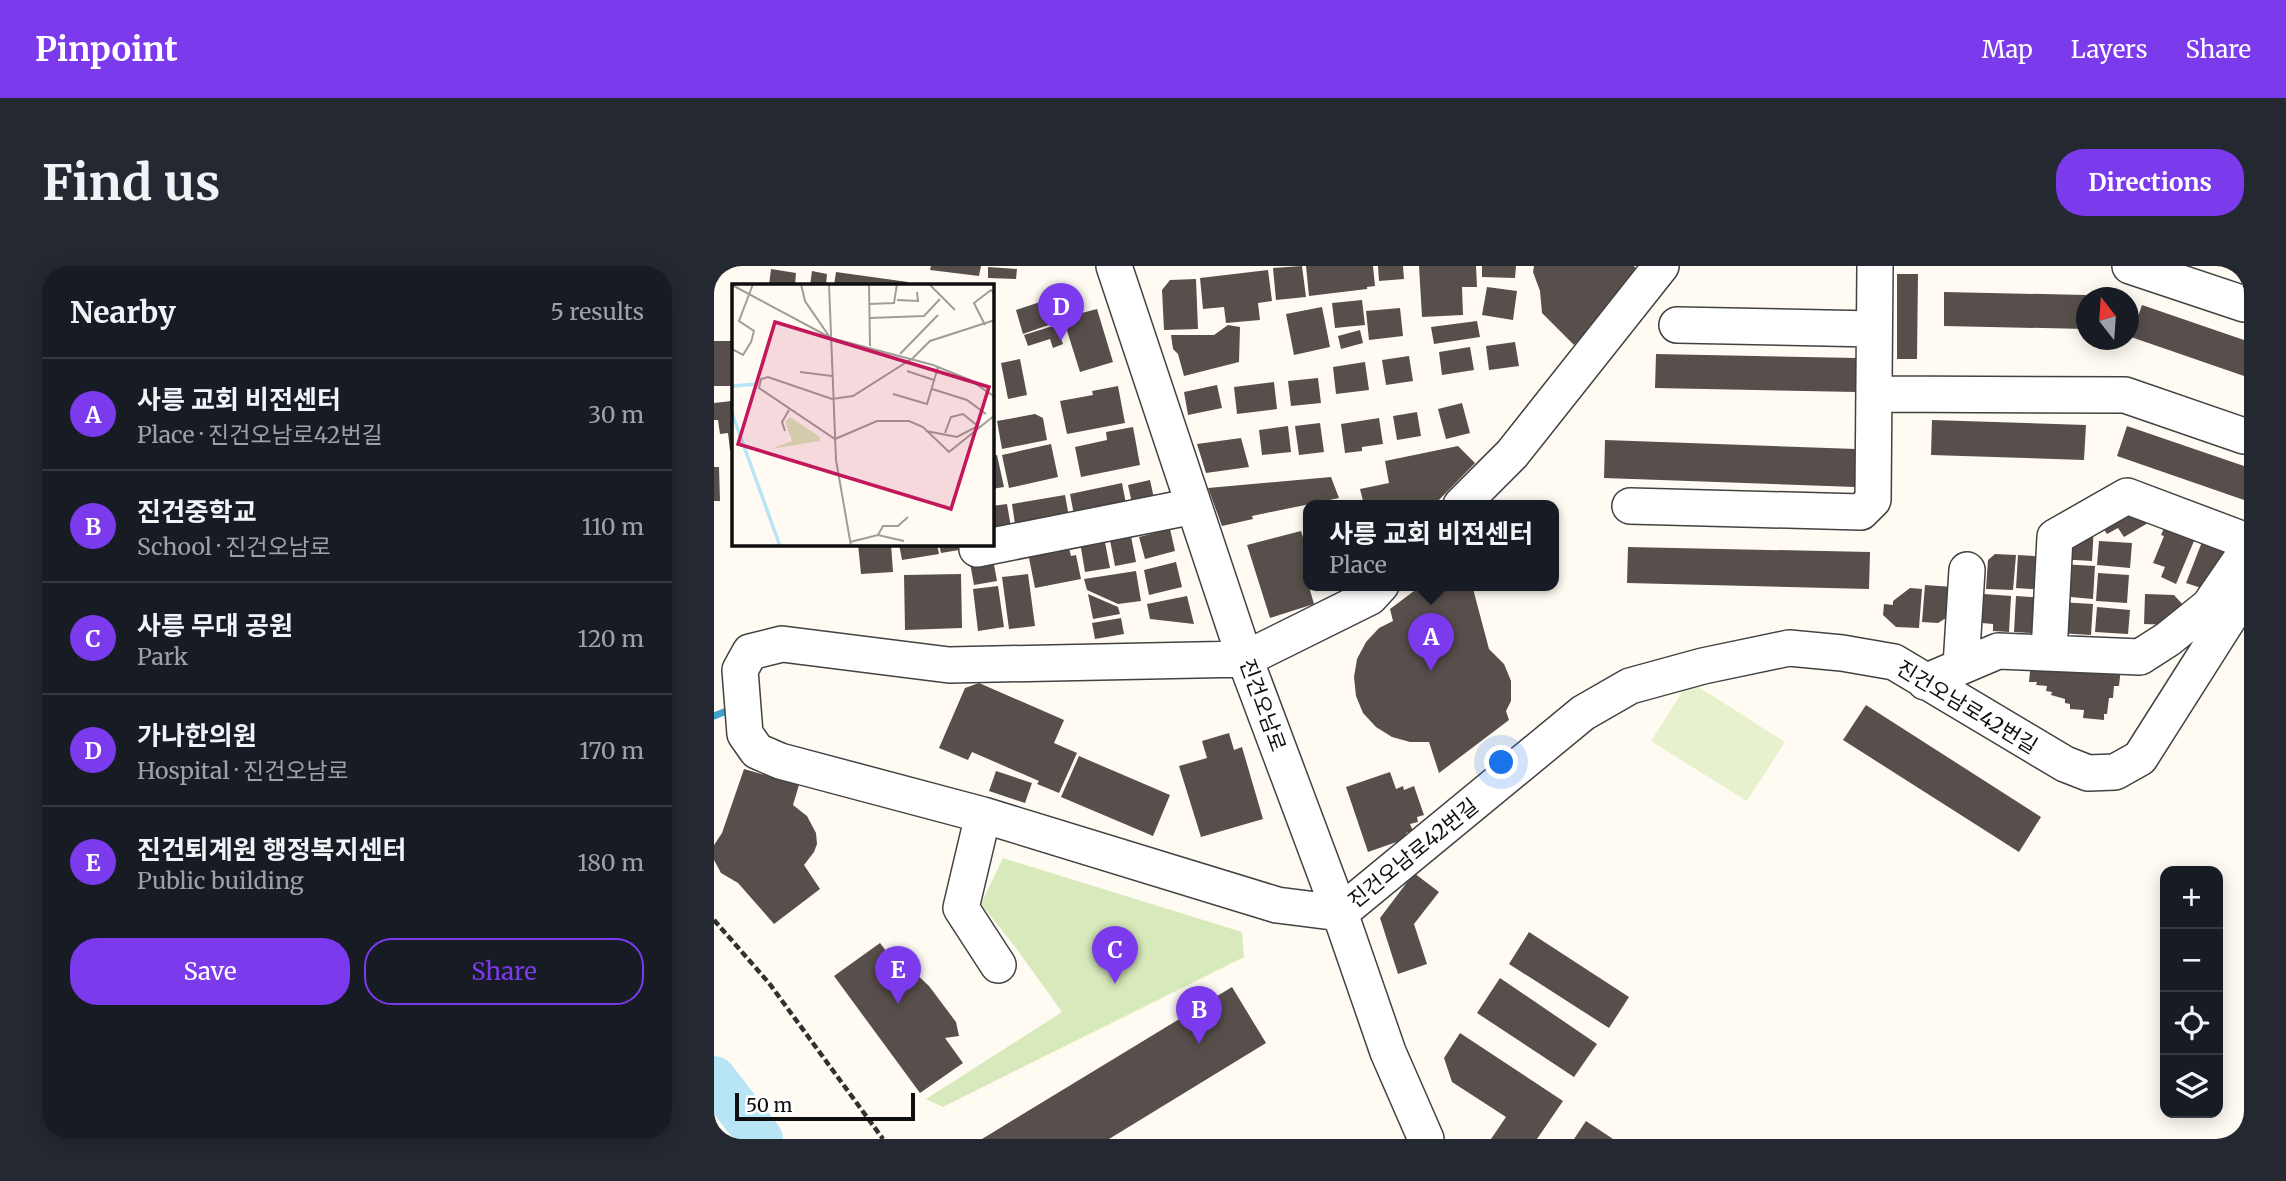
<!DOCTYPE html>
<html lang="en">
<head>
<meta charset="utf-8">
<style>
	:root { --surface:#171b24; --page:#242831; --text:#f1f3f6; --muted:#9ea1a6; --line:#363941; --accent:#7c3aed }
	body { margin:0; font-family:Merriweather,"Noto Sans KR",serif; background:var(--page); color:var(--text) }
	.controls { position:absolute; right:21px; bottom:21px; display:grid; overflow:hidden; border-radius:14px; box-shadow:0 4px 18px #0003 }
	.controls button { width:63px; height:63px; display:grid; place-items:center; padding:0; border:0; border-bottom:2px solid var(--line); background:var(--surface); color:var(--text); font:35px sans-serif }
	.compass { position:absolute; left:1362px; top:21px; width:63px; height:63px; border-radius:50%; background:var(--surface); box-shadow:0 4px 18px #0003; rotate:343deg }
	.scale { position:absolute; left:21px; bottom:18px; width:180px; box-sizing:border-box; padding-left:7px; border:4px solid #0f0f0f; border-top:0; font-size:19px; line-height:24px; white-space:nowrap; color:#0f0f0f; -webkit-text-stroke:5px #fff; paint-order:stroke }
	.you { position:absolute; left:788px; top:497px; width:24px; height:24px; margin:-18px; border:5px solid #fff; border-radius:50%; background:#1a73e8; box-shadow:0 0 0 10px #1a73e833 }
	.badge { display:grid; place-items:center; width:46px; height:46px; border-radius:50%; background:var(--accent); color:#fff; font-size:23px; font-weight:700 }
	.pin { position:absolute; translate:-50% -58px; filter:drop-shadow(0 2px 4px #0008) }
	.pin::after { content:''; position:absolute; top:37px; width:24px; height:21px; background:inherit; clip-path:polygon(0 0,100% 0,50% 100%) }
	.popup { position:absolute; left:589px; top:234px; width:256px; height:91px; box-sizing:border-box; display:grid; place-content:center; border-radius:14px; background:var(--surface); filter:drop-shadow(0 2px 5px #0005); font-size:23px; white-space:nowrap; color:var(--muted) }
	.popup b { font-size:26px; color:var(--text) }
	.popup::after { content:''; position:absolute; left:50%; top:100%; margin-left:-14px; border:14px solid transparent; border-top-color:var(--surface) }
	.list { margin:0; padding:0; list-style:none }
	h2 { display:flex; justify-content:space-between; align-items:center; height:91px; margin:0; padding:0 28px; font-size:30px }
	h2 small { font-size:23px; font-weight:400; color:var(--muted) }
	.list li { display:grid; grid-template-columns:46px 1fr auto; gap:21px; align-items:center; box-sizing:border-box; height:112px; padding:0 28px; border-top:2px solid var(--line) }
	.list b { display:block; font-size:26px; white-space:nowrap }
	.list p { margin:0; font-size:23px; white-space:nowrap; color:var(--muted) }
	.list em { font-size:23px; font-style:normal; color:var(--muted) }
	.actions { display:flex; gap:14px; padding:21px 28px }
	.actions a { flex:1; padding:16px 0; border:2px solid var(--accent); border-radius:28px; text-align:center; font-size:24px; color:var(--accent) }
	.actions .main { background:var(--accent); color:#fff }
	.icon { flex:none; width:38px; height:38px; fill:none; stroke:currentColor; stroke-width:2; stroke-linecap:round; stroke-linejoin:round }
	.map { position:relative; flex:none; width:1530px; height:873px; overflow:hidden; border-radius:28px }
	header { display:flex; align-items:center; gap:42px; box-sizing:border-box; height:98px; padding:0 35px; background:var(--accent); color:#fff }
	header strong { font-size:33px }
	nav { display:flex; gap:38px; margin-inline-start:auto; font-size:24px }
	.intro { display:flex; align-items:center; justify-content:space-between; box-sizing:border-box; height:168px; padding:0 42px }
	h1 { margin:0; font-size:49px }
	.button { padding:18px 32px; border-radius:28px; background:var(--accent); color:#fff; font-size:24px; font-weight:700 }
	main { display:flex; gap:42px; padding:0 42px }
	aside { flex:1; background:var(--surface); border-radius:28px; box-shadow:0 4px 18px #0003 }
	.map>svg:first-child { display:block }
	.green { fill:#d8eabb }
	.pitch { fill:#e8f1cd }
	.lines { fill:none; stroke-linecap:round; stroke-linejoin:round }
	.stream { stroke:#3ea3cd; stroke-width:7 }
	.river { stroke:#b7e5f6; stroke-width:44 }
	.building { fill:#584f4c }
	.minor-casing { stroke:#424242; stroke-width:38 }
	.path { stroke:#313131; stroke-width:4.5; stroke-dasharray:7 3.5; stroke-linecap:butt }
	.minor { stroke:#fff; stroke-width:35 }
	.labels { text-anchor:middle; dominant-baseline:central; stroke-width:7; stroke-linejoin:round; paint-order:stroke }
	.street-label { font-size:21px; fill:#0f0f0f; stroke:#fff }
	.inset-river { fill:none; stroke:#b7e5f6; stroke-width:3.5 }
	.inset-road { fill:none; stroke:#9f9d97; stroke-width:2 }
	.view { fill:#c2185b; fill-opacity:0.15; stroke:#c2185b; stroke-width:3.5 }
	.inset-edge { fill:none; stroke:#0f0f0f; stroke-width:3.5 }
</style>
</head>
<body>
<header>
<strong>Pinpoint</strong>
<nav><a>Map</a><a>Layers</a><a>Share</a></nav>
</header>
<div class="intro"><h1>Find us</h1><a class="button">Directions</a></div>
<main>
<aside>
<h2>Nearby<small>5 results</small></h2>
<ul class="list">
<li><span class="badge">A</span><div><b>사릉 교회 비전센터</b><p>Place · 진건오남로42번길</p></div><em>30 m</em></li>
<li><span class="badge">B</span><div><b>진건중학교</b><p>School · 진건오남로</p></div><em>110 m</em></li>
<li><span class="badge">C</span><div><b>사릉 무대 공원</b><p>Park</p></div><em>120 m</em></li>
<li><span class="badge">D</span><div><b>가나한의원</b><p>Hospital · 진건오남로</p></div><em>170 m</em></li>
<li><span class="badge">E</span><div><b>진건퇴계원 행정복지센터</b><p>Public building</p></div><em>180 m</em></li>
</ul>
<div class="actions"><a class="main">Save</a><a>Share</a></div>
</aside>
<div class="map">
<svg width="1530" height="873" viewBox="0 0 1530 873">
	<rect width="100%" height="100%" fill="#fffbf2"/>
	<path class="green" d="M289,592L528,666L530,691L229,841L212,833L348,746L302,682L267,638Z"/>
	<path class="pitch" d="M975,415L1071,476L1033,535L937,475Z"/>
	<g class="lines">
		<path class="stream" d="M0,450L20,442"/>
		<path class="river" d="M0,812L47,873"/>
	</g>
	<path class="building" d="M217,0H267L265,10L216,4Z
		M588,0L592,31L562,34L559,2Z
		M592,0H659L661,20L653,21V23L595,30Z
		M664,0H689L690,13L665,15Z
		M705,0H762L763,21H748L749,49L708,51Z
		M768,0H802L801,12L768,11Z
		M820,0H920L923,4L918,20L860,79L828,47L826,25L819,6Z
		M274,1L303,3L302,13L274,12Z
		M57,3L82,7L81,19H55Z
		M554,4L558,35L544,37L546,54L512,57L510,41L489,43L486,12Z
		M98,5L113,8L112,19H96Z
		M122,6L194,16L193,19H120Z
		M1183,8H1204L1203,93H1183Z
		M482,13L484,63L450,64L448,24L456,14Z
		M773,21L803,25L799,54L768,49Z
		M1230,26L1372,29V63L1230,60Z
		M335,33L343,56L309,68L302,44Z
		M648,34L651,59L621,62L618,37Z
		M1428,39L1530,74V110L1417,71Z
		M608,41L616,81L580,89L572,48Z
		M686,42L689,70L655,74L652,45Z
		M383,43L399,96L366,106L349,52Z
		M763,55L766,71L720,78L717,61Z
		M342,59L349,78L339,82L336,73L314,80L310,69Z
		M514,59L526,61L525,96L470,110L464,88L459,83L457,69H500Z
		M646,64L649,77L627,83L624,70Z
		M0,75H19V120H0Z
		M801,76L805,100L775,104L772,80Z
		M756,81L760,104L728,109L725,86Z
		M942,88L1143,92V126L941,122Z
		M695,90L699,115L672,119L668,94Z
		M306,93L313,129L294,133L287,97Z
		M651,96L655,124L622,128L619,101Z
		M604,112L607,137L577,140L574,115Z
		M560,116L563,143L523,148L520,121Z
		M503,119L508,142L474,149L470,126Z
		M404,120L411,157L353,168L346,135L379,129L378,125Z
		M18,135L19,140V186L16,184L14,167L6,168L4,154H0V137Z
		M748,137L756,167L732,173L724,143Z
		M703,146L707,170L683,174L679,150Z
		M321,148L329,152L333,174L288,183L283,155Z
		M665,152L669,178L648,181V185L631,187L627,158Z
		M1218,154L1372,159L1370,194L1217,189Z
		M606,157L610,186L585,189L581,160Z
		M574,160L577,186L548,189L545,164Z
		M1413,160L1530,200V234L1403,190Z
		M419,161L426,199L367,211L361,181L393,174L392,166Z
		M527,172L535,201L492,207L483,178Z
		M891,174L1142,183L1141,221L890,212Z
		M337,178L344,211L295,222L288,189Z
		M744,180L761,197L720,239H650L646,223L675,217L671,195Z
		M283,189L290,221L278,223V190Z
		M0,201H5L6,235H0Z
		M617,211L625,232L538,250L539,253L508,260L494,222Z
		M436,214L441,237L419,242L414,219Z
		M408,217L413,243L361,254L356,228Z
		M351,229L356,256L302,265L298,238Z
		M293,238L298,267L278,270V240Z
		M1424,241L1434,257L1410,271L1404,262L1393,268L1384,255Z
		M1455,251L1485,263L1462,318L1447,311L1451,301L1439,297L1450,270L1447,269Z
		M1380,259L1378,295L1344,293Z
		M456,263L461,285L431,293L425,271Z
		M1493,263L1526,276L1493,324L1472,317Z
		M416,265L422,296L401,300L395,269Z
		M587,265L593,284H594V319L608,320L596,324L600,338L556,352L533,279Z
		M390,271L396,302L371,306L366,276Z
		M353,274L357,290L362,289L367,313L321,322L313,282Z
		M1385,275L1418,277L1416,302L1383,299Z
		M144,278H177L179,306L147,308Z
		M185,278H223L225,288L188,294Z
		M225,278H244L245,284L227,287Z
		M914,281L1156,286L1155,323L913,317Z
		M1281,288L1302,289L1299,324L1272,323L1274,294Z
		M1304,289L1335,291L1332,324L1302,322Z
		M279,293L283,315L260,319L256,297Z
		M462,296L468,321L435,329L430,304Z
		M1347,298L1381,300L1379,333L1345,330Z
		M422,305L427,335L404,338L373,324L370,313Z
		M1384,307L1415,309L1413,337L1382,335Z
		M247,308L248,362L191,364L190,309Z
		M314,308L321,360L295,363L288,311Z
		M708,319H758L775,383L790,398L797,415V435L792,445L795,454L725,507L715,476H696L678,471L662,461L649,447L642,430L640,411L643,393L652,376L665,362L679,355L676,343Z
		M1211,319L1239,321L1237,349L1224,357L1208,356Z
		M284,320L290,361L264,365L259,323Z
		M1196,322L1208,323L1205,362L1182,361L1169,349L1170,338L1179,339V335Z
		M374,328L404,341L406,348L379,353Z
		M1270,328L1297,330L1295,366L1279,365V358L1268,357Z
		M1431,328L1460,329L1471,341L1457,359L1430,358Z
		M473,330L480,358L436,353L433,338Z
		M1302,330L1334,332L1331,368L1300,366Z
		M1345,336L1379,338L1377,369L1343,367Z
		M1383,341L1416,344L1414,368L1381,366Z
		M407,352L410,368L381,373L378,357Z
		M1317,395L1407,402L1405,420H1400L1399,432H1395L1393,448H1390V454L1369,452L1370,444L1356,443V438L1351,437V433L1337,429L1338,426L1332,425L1333,420L1322,419L1323,416H1315Z
		M265,417L350,454L340,477L363,487L345,527L323,518L325,515L258,486L254,494L225,482L251,422Z
		M1152,439L1327,551L1305,586L1129,474Z
		M515,467L520,484L528,481L549,553L487,571L465,500L493,492L488,475Z
		M365,490L456,529L439,570L347,531Z
		M30,503L85,519L79,539L93,550L102,567L103,578L100,586L90,599L106,623L60,658L24,617L7,607L0,594V579L8,567Z
		M282,505L318,517L311,537L275,525Z
		M676,506L682,523L689,520L690,524L700,520L710,549L703,551L704,556L696,558L699,565L692,567L694,572L654,586L632,521Z
		M700,607L725,626L700,658L713,698L684,708L666,652Z
		M815,666L915,731L895,762L795,698Z
		M166,677L178,693L200,706L215,720L242,756L245,770L231,772L249,797L206,827L120,710Z
		M786,712L883,778L860,811L763,747Z
		M518,721L552,777L395,873H268Z
		M746,767L849,835L823,873H777L792,851L738,816L730,792Z
		M872,855L899,873H860Z"/>
	<g class="lines">
		<g class="minor-casing">
			<path id="minor" d="M400,0L531,393L626,647L674,786L712,873
				M1416,0L1530,38
				M963,59L1160,63
				M1160,128L1411,129L1530,170
				M747,239L798,188L947,0
				M916,240L1147,246L1159,234L1161,0
				M263,283L480,240
				M667,319L656,331L531,393L235,399L68,378L36,386L26,404L31,468L43,485L66,495L269,549L563,639L626,647L869,447L916,420L989,400L1075,382L1128,387L1180,396L1351,498L1374,507L1401,506L1426,492L1530,328
				M1335,387L1341,271L1413,230L1530,274
				M1247,400L1253,304
				M1211,416L1284,385L1426,391L1454,373L1495,340L1530,289
				M269,549L247,642L284,699"/>
		</g>
		<path class="path" d="M0,654L55,717L169,873"/>
		<use href="#minor" class="minor"/>
	</g>
	<g class="labels">
		<g class="street-label">
			<text transform="translate(549 439) rotate(70)">진건오남로</text>
			<text transform="translate(1253 441) rotate(31)">진건오남로42번길</text>
			<text transform="translate(699 587) rotate(-39)">진건오남로42번길</text>
		</g>
	</g>
	<g transform="translate(18 18)">
		<rect width="262" height="262" fill="#fffbf2"/>
		<path d="M58,133L88,153V157L39,165L60,157L53,138Z" fill="#d8eabb"/>
		<path class="inset-river" d="M0,102L26,100M0,129L48,262"/>
		<path class="inset-road" d="M69,0L73,17L97,52M97,0L104,176L119,262M137,0L138,62M197,0L223,26M0,1L99,54L201,81L238,96L263,113M165,16L186,17L185,8M137,20L162,19L165,0M137,34L192,32L208,15M263,36L198,57L181,74L121,112L100,115L36,93L29,95L27,104L103,155L145,137H177L191,143L217,168L263,131M253,41L242,19L259,6L263,10M0,65L11,71L19,58L22,47L7,37L21,0M168,70L206,31M175,87L202,96M68,88L100,92M200,105L235,116L254,130M161,110L195,120L206,83M53,147L50,138L57,126M194,147L225,153L246,142L231,130L219,133L213,149M146,251L151,242H166L176,233M118,258L146,251L172,257"/>
		<path class="view" d="M43,38L257,103L219,225L6,160Z"/>
		<rect width="262" height="262" class="inset-edge"/>
	</g>
</svg>
<div class="controls">
<button>+</button>
<button>−</button>
<button><svg class="icon" aria-label="locate" viewBox="0 0 24 24"><circle cx="12" cy="12" r="6"/><path d="M12 2v4M12 18v4M2 12h4M18 12h4"/></svg></button>
<button><svg class="icon" aria-label="layers" viewBox="0 0 24 24"><path d="M12 4l9 5-9 5-9-5zM3 14l9 5 9-5"/></svg></button>
</div>
<svg class="compass" viewBox="-18 -18 36 36"><path d="M0-13l5 13h-10z" fill="#e53935"/><path d="M0 13l5-13h-10z" fill="#9ea1a6"/></svg>
<div class="scale">50 m</div>
<div class="you"></div>
<div class="pin badge" style="left:717px;top:405px">A</div>
<div class="popup"><b>사릉 교회 비전센터</b>Place</div>
<div class="pin badge" style="left:485px;top:778px">B</div>
<div class="pin badge" style="left:401px;top:718px">C</div>
<div class="pin badge" style="left:347px;top:75px">D</div>
<div class="pin badge" style="left:184px;top:738px">E</div>
</div>
</main>
</body>
</html>
